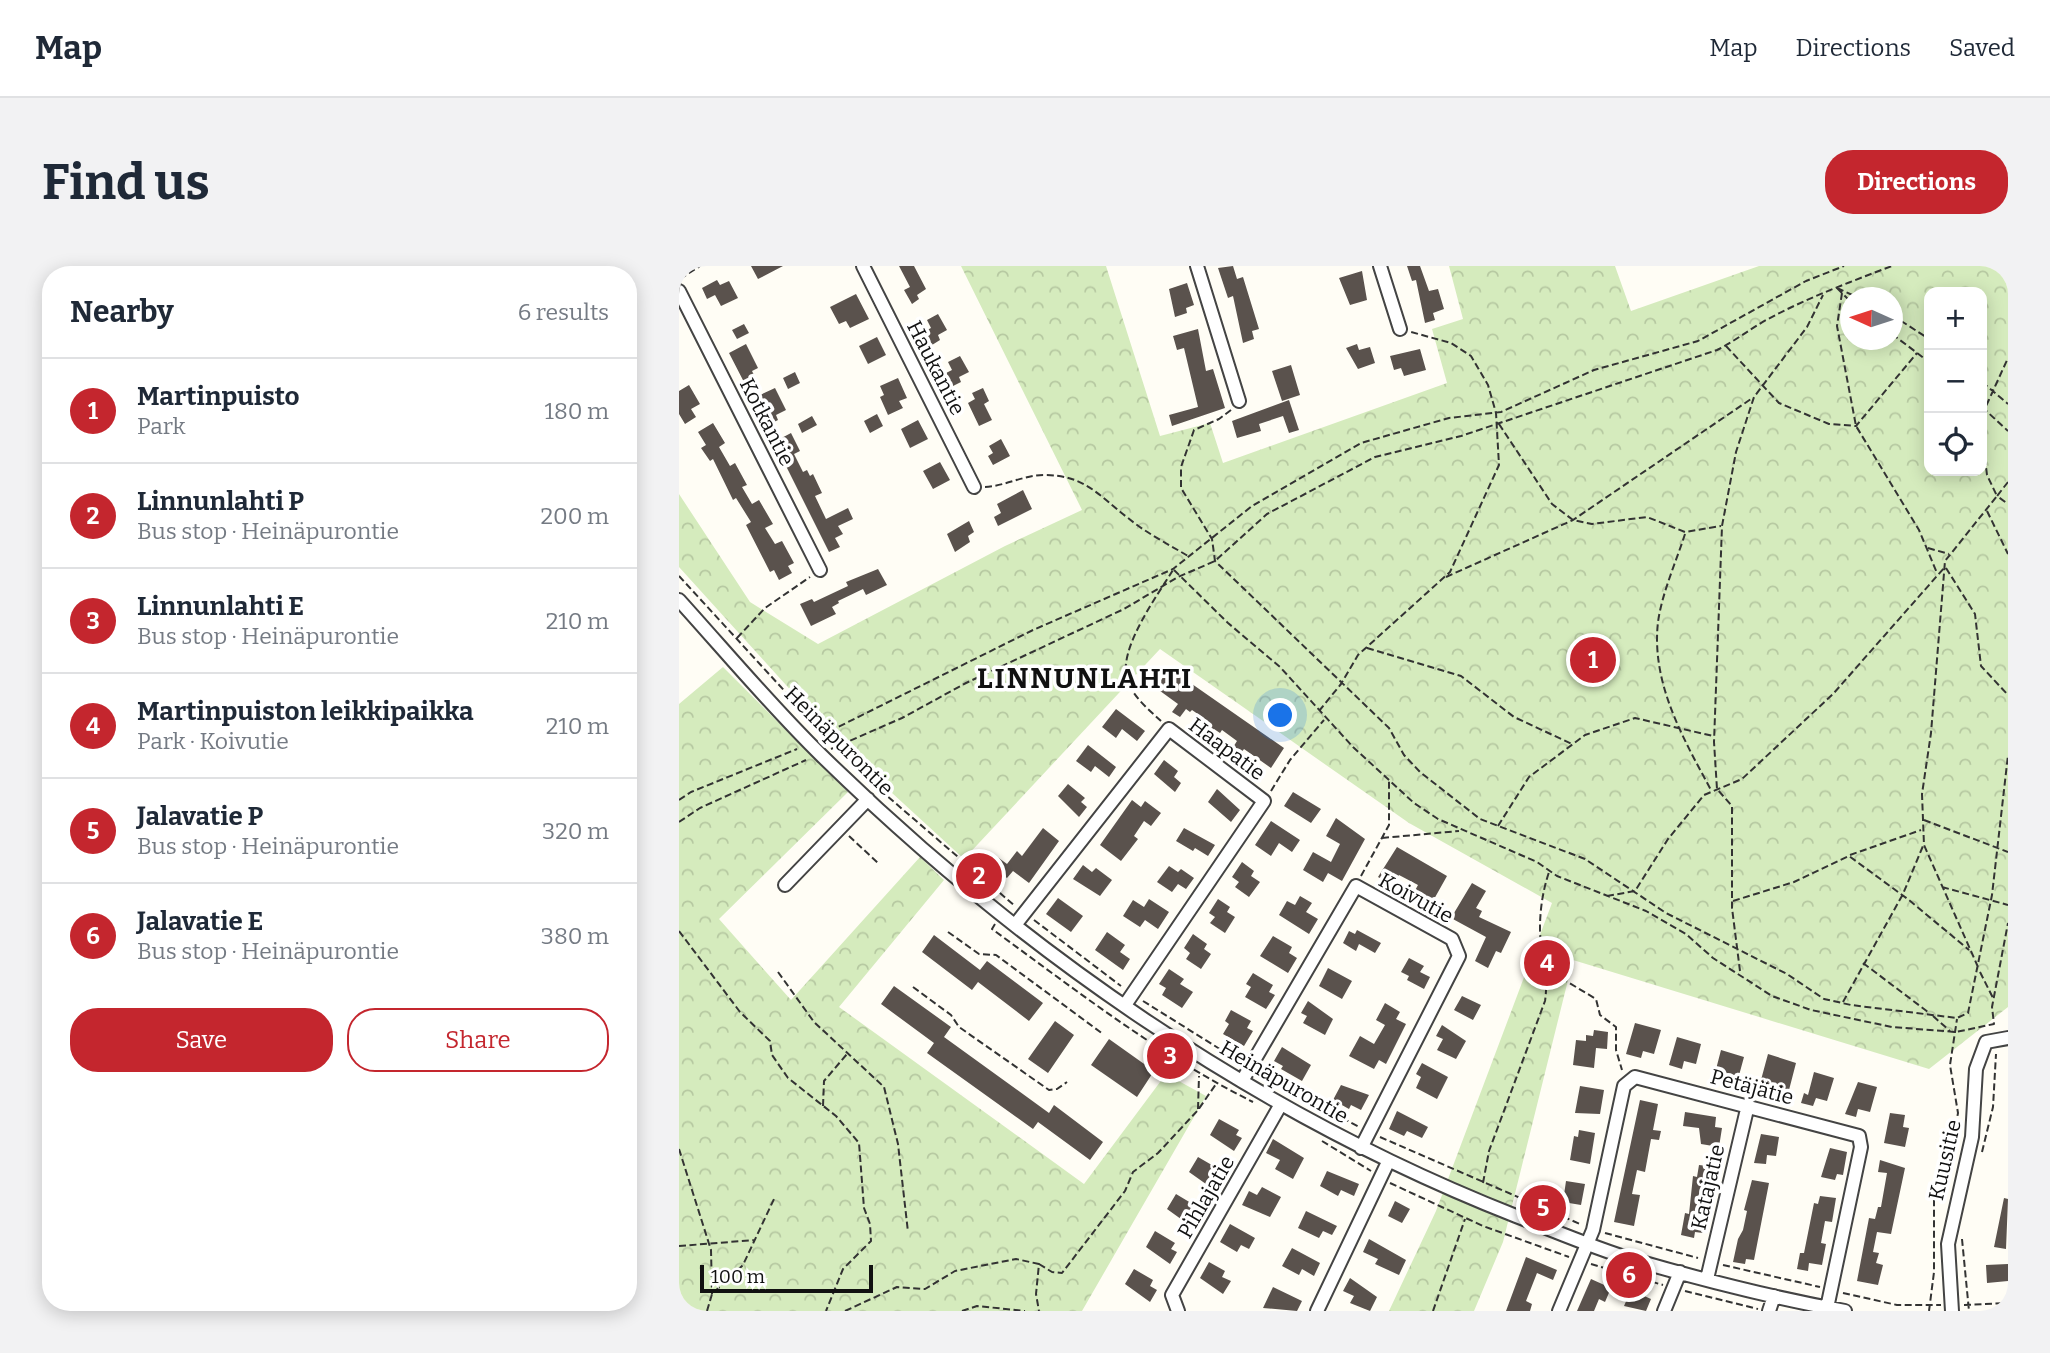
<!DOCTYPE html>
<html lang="en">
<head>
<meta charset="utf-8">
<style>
	:root { --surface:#fff; --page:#f2f2f3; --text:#1f2937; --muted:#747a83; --line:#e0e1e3; --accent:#c4262e }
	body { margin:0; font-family:Bitter,serif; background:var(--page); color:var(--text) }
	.controls { position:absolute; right:21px; top:21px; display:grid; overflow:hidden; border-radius:14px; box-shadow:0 4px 18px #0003 }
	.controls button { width:63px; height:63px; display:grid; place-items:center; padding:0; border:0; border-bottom:2px solid var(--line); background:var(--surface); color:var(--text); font:35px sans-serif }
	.compass { position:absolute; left:1161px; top:21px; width:63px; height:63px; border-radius:50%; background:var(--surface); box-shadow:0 4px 18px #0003; rotate:273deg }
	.scale { position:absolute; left:21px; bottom:18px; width:173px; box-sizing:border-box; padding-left:7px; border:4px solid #111; border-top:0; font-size:19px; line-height:24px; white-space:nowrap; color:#111; -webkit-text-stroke:5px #fff; paint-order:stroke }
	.you { position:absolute; left:602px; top:450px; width:24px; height:24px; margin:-18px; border:5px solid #fff; border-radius:50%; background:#1a73e8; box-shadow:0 0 0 10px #1a73e833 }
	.badge { display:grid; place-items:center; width:46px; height:46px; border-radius:50%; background:var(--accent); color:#fff; font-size:23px; font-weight:700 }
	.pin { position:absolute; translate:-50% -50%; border:4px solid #fff; box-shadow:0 2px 7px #0006 }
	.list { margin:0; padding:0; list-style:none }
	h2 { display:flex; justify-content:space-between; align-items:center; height:91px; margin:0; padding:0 28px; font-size:30px }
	h2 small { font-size:23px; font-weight:400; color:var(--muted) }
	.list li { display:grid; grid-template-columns:46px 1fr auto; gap:21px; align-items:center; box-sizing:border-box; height:105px; padding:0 28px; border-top:2px solid var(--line) }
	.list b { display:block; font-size:26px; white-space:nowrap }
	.list p { margin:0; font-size:23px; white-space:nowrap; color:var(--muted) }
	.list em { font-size:23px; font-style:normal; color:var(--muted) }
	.actions { display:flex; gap:14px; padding:21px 28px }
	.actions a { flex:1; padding:16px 0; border:2px solid var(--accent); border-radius:28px; text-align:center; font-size:24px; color:var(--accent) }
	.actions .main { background:var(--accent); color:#fff }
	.icon { flex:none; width:38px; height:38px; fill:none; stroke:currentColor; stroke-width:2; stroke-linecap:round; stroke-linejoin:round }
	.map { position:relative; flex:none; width:1329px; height:1045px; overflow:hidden; border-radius:28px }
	header { display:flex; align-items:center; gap:42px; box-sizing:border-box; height:98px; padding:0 35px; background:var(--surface); border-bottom:2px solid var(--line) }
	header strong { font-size:33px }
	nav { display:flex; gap:38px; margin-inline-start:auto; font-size:24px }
	.intro { display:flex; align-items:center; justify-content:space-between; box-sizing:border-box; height:168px; padding:0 42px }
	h1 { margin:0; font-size:49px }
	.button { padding:18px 32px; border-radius:28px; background:var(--accent); color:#fff; font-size:24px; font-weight:700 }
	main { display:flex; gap:42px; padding:0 42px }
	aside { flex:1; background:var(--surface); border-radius:28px; box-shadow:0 4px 18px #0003 }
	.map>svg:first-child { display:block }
	.park { fill:url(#park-crowns); fill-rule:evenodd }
	.building { fill:#5a524d }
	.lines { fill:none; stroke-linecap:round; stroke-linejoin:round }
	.minor-casing { stroke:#444; stroke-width:16 }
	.path { stroke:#333; stroke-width:2; stroke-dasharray:7 3.5; stroke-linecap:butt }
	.minor { stroke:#fff; stroke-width:12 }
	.labels { text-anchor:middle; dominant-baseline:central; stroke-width:7; stroke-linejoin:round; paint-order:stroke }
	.street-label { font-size:21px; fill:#111; stroke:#fff }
	.district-label { font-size:28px; font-weight:bold; letter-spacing:2px; fill:#111; stroke:#fff }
</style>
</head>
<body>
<header>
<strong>Map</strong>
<nav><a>Map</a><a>Directions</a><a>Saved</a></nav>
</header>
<div class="intro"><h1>Find us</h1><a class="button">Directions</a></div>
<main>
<aside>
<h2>Nearby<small>6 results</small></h2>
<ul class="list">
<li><span class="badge">1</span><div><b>Martinpuisto</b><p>Park</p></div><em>180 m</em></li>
<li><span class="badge">2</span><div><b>Linnunlahti P</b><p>Bus stop · Heinäpurontie</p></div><em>200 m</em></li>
<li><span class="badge">3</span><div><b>Linnunlahti E</b><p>Bus stop · Heinäpurontie</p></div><em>210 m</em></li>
<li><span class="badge">4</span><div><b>Martinpuiston leikkipaikka</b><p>Park · Koivutie</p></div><em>210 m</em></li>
<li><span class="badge">5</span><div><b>Jalavatie P</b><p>Bus stop · Heinäpurontie</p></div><em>320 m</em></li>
<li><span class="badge">6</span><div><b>Jalavatie E</b><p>Bus stop · Heinäpurontie</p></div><em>380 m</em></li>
</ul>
<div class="actions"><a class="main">Save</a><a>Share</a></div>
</aside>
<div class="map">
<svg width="1329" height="1045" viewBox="0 0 1329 1045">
	<defs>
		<pattern id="park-crowns" width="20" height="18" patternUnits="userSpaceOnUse" patternTransform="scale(1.75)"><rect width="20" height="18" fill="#d5ebbd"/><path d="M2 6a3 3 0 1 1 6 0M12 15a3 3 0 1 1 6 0" fill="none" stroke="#b6c8a1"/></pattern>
	</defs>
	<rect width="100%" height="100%" fill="#fffdf5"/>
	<path class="park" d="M282,0H427L481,170L531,157L544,197L768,117L753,63L784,53L770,0H936L952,45L1080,0H1329V741L1250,803L894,694L824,976L795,1045H710L757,945L873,637L730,557L481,383L285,593L164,482L0,301V228L71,336L139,378L326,280L403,244ZM1250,26H1303V205H1250ZM1171,32H1213V74H1171Z
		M44,401L169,526L40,653L112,734L241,591L265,614L160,741L405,918L487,808L527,830L403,1045H0V438Z"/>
	<path class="building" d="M72,0H104L79,13Z
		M220,0H235L247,23L238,29L240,33L233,38L225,24L231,21Z
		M554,0L558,13L564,11L580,63L573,65L575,73L564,77L554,30L549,32L539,2Z
		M728,0H741L750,25L759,23L765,43L754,47L756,54L746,57L737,14L733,15Z
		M683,5L688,34L671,39L660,12Z
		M38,14L41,19L50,15L59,32L42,40L36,29L28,33L23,22Z
		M508,17L515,39L507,42L508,47L496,51L490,23Z
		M177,28L190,53L171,62L167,55L160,58L151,41Z
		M259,48L268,64L259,69L261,74L253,79L246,65L252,62L248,54Z
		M65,58L70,67L58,73L53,64Z
		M519,63L527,105L534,103L546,142L493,160L490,149L519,141L505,82L498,84L494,70Z
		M198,71L207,89L189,98L180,80Z
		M67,78L79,102L73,105L78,115L67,120L50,87Z
		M678,78L680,84L691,81L696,97L679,103L667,82Z
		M741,83L747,104L725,110L722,102L715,104L711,90Z
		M281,90L290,106L280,111L282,116L274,120L267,107L273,104L269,96Z
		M612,99L621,129L603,135L593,105Z
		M116,106L121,117L109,123L104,112Z
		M219,112L228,132L220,135L224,142L209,149L201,131L205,129L201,120Z
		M10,119L21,138L12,143L17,151L6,158L0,148V125Z
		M96,122L107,144L97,149L99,154L87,160L77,139L84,136L81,129Z
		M304,122L310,135L305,138L313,154L300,160L289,137L296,133L293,127Z
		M610,134L620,164L610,167L604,150L580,158L582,165L558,172L553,155Z
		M198,148L204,160L191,167L185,155Z
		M133,150L138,159L123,167L119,158Z
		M239,154L249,173L231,182L222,163Z
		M34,157L46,177L40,181L51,200L56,197L68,219L63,221L73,238L80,234L94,258L86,262L96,278L103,275L115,297L109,300L113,307L100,314L95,304L91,306L67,259L72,256L57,232L54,234L34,193L31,195L22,182L27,179L19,166Z
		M112,167L121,185L115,188L124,206L128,204L131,210L134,208L143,227L136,230L147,253L169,242L174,253L159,260L164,268L156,272L161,281L150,286L95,176Z
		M322,173L331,190L314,199L309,190L314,187L310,180Z
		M261,196L271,214L254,223L244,205Z
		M344,224L353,243L319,260L315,251L322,247L318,238Z
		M290,255L295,266L289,270L291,276L276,286L268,268Z
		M199,303L208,319L187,329L184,323L159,335L160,337L153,341L157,348L132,360L121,338L133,333L135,336L169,320L167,316Z
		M490,402L605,482L592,502L565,483L559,491L551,486L558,475L543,464L541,467L535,463L530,471L522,466L529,455L513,444L511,446L507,443L501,451L493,446L499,438L477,422Z
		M437,443L466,465L458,475L443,463L437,472L423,461Z
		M409,479L437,501L430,511L416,500L412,506L397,495Z
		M485,494L499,505L495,511L502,517L496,526L475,508Z
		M389,518L406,532L402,536L408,541L400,551L379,530Z
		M538,523L561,544L552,556L529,536Z
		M614,526L642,543L632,557L605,540Z
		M453,534L462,541L466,535L482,547L472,560L465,555L455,570L459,573L442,595L421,579Z
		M657,552L686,573L663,615L649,607L644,616L624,604L634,586L652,596L661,578L647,570Z
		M592,555L621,574L613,586L600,577L592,590L576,579Z
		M364,562L380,575L350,617L334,605L328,612L310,599L317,590L328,598L338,585L343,590Z
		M505,562L536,579L529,590L516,582L514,585L497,575Z
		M718,581L768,610L754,635L747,631L745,636L733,630L739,619L720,609L714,619L699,611Z
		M563,596L575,605L572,610L581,616L570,631L556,621L560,616L553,611Z
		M404,599L413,606L417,602L433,614L421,630L394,613Z
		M490,600L499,606L502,603L515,612L507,623L499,618L493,626L478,616Z
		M793,617L807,625L797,642L803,645L800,651L832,666L822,687L817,685L809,702L796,695L807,671L772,652Z
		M621,630L633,637L627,646L639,653L630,668L600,649L608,635L616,639Z
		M379,632L404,650L392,666L367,648Z
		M470,633L490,646L479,663L466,654L461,661L444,650L454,634L465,641Z
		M539,633L551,641L548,646L556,651L546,667L531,657L536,651L530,647Z
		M678,664L702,677L696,687L680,678L677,685L664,677L670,665L676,668Z
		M428,666L446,679L441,686L451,693L444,704L416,684Z
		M514,668L528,678L525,683L532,688L522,703L507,693L511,687L505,682Z
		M255,669L301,704L308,695L364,737L350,755L299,716L293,724L243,686Z
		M594,670L613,681L610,687L618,692L609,707L581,690Z
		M730,692L745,700L741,706L751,711L745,723L728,714L730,710L722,706Z
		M649,702L673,715L663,733L640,720Z
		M490,703L505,713L501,718L514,726L503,742L483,729L487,722L480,718Z
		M574,707L594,719L590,726L596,729L587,743L566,731L572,721L567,718Z
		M215,720L272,761L265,771L370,847L375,839L424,876L411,894L359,856L354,863L248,787L255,777L202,738Z
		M783,730L802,739L794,754L775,744Z
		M629,735L654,753L646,769L624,757L628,750L622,747Z
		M706,737L721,746L717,753L727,758L707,798L700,794L695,803L670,790L681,770L695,778L706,759L697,754Z
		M552,744L572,755L568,762L574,765L565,780L544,768L550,758L546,755Z
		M376,755L395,769L369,807L349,793Z
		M956,757L982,764L975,788L964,785L962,792L947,788Z
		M763,759L787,775L777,793L758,784L764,773L757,770Z
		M915,764L929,766L928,783L917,782L915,802L894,799L897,774L907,775V769L914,770Z
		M998,771L1022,778L1017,798L1005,795L1003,803L990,799Z
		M430,773L475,805L458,831L412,799Z
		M603,781L632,799L623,815L602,803L604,800L595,795Z
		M1042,784L1065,791L1059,813L1052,811L1050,816L1035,811Z
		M1089,788L1117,797L1110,824L1094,820L1092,829L1079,825Z
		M743,797L769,811L758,833L737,822L742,811L737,808Z
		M1135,806L1155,812L1148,835L1137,832L1134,840L1122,837L1125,827L1129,829Z
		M1179,816L1198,821L1191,846L1179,843L1177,851L1166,848Z
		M662,819L690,829L682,844L672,839L670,843L654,834Z
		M901,820L925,824L921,848L896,847Z
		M961,834L979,838L974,864L982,865L980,874L972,873L966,906L958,904L953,928L961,929L955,960L935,956Z
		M718,845L749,861L743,872L728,865L725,870L710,863Z
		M1006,846L1037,851L1036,861L1043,862L1040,881L1022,878L1020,862L1004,860Z
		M1211,847L1226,849L1224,861L1230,862L1226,881L1205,877Z
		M540,853L560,864L557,869L563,872L555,885L531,869Z
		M900,864L916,867L911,898L891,894L895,870L899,871Z
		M1082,868L1100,871L1097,890L1088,889L1087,898L1075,897Z
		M594,873L625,892L614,913L596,903L601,894L587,887Z
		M1151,882L1168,886L1164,909L1158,908L1156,914L1142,911Z
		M519,891L538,902L535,908L541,912L534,923L510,906Z
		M1201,894L1226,902L1212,968L1198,966L1194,986L1200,987L1197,997L1204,999L1199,1019L1178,1015L1190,952L1196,953L1199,941H1202L1208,907L1199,906Z
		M1020,899L1037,901L1034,921L1026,920L1023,941L1029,942L1024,967L1016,966L1015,972L1002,969L1006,947L1010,948L1014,910L1018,911Z
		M648,905L680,918L675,930L662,924L659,930L641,920Z
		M1073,914L1090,917L1075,994L1067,993L1066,998L1054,996L1059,973L1064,964L1068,945L1065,944Z
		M887,915L906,918L902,939L884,936Z
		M583,921L602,931L591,951L563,939L570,925L578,929Z
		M497,928L517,940L514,946L519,949L513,961L488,943Z
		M1141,930L1157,932L1153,956L1146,955L1142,977L1147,978L1143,999L1130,997L1129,1005L1118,1003L1121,987H1125L1135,937L1139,938Z
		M1325,932L1329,933L1327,983L1315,981Z
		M716,935L731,943L723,957L709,950Z
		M627,945L658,960L653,969L644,965L640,972L619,962Z
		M551,958L576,972L570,983L562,979L558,986L541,976Z
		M476,965L496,977L492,983L498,986L491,998L467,981Z
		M690,973L727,994L720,1009L696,998L699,993L684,986Z
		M613,982L641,997L635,1010L623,1003L620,1009L603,1000Z
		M847,991L878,1004L874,1014L858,1007L847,1035L853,1038L851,1045H827Z
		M530,996L546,1005L543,1011L552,1015L544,1028L521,1012Z
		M1329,998V1015L1308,1017L1307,999Z
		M455,1003L474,1014L471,1020L478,1024L471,1036L446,1018Z
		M671,1012L698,1031L691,1045L671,1037L675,1030L664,1025Z
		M912,1013L932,1022L926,1036L920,1033L915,1045H898Z
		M594,1021L623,1035L618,1045L584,1042Z
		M952,1024L972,1033L967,1045L945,1040Z"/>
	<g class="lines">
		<g class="minor-casing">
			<path id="minor" d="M184,0L295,221
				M518,0L560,135
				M701,0L721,63
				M0,25L141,304
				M0,334C47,386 92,440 142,489C341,684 577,848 837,950C876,965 915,982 955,994C1024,1014 1095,1032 1166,1045
				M106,619L189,533
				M336,659L490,463L585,535L446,739
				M563,815L677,620L773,673L780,690L682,882
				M1028,1013L1069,839
				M499,1045L493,1029L602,838
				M638,1045L709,896
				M880,1045L914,964L945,820L956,811L1180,870L1182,881L1148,1042
				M985,1045L1001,1006
				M1090,1045L1095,1030
				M1273,1045L1269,978L1293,871L1297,803L1307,776L1329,772"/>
		</g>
		<path class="path" d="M1,13L21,0
			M1158,22L1180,32
			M1158,22L1171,35
			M1163,27L1158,60L1177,160L1240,264L1258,307
			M1213,49L1250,73
			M1213,68L1250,96
			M1047,80L1100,137L1150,158L1177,160L1238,87
			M1303,116L1329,138
			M1303,141L1329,165
			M552,144L540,153L515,164L502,201V222L533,273L536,295L710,462L725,489L741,506L801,553L906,593L987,647L1108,708L1145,733L1172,739L1278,752L1289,747L1313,629L1329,489
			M1303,149L1329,92
			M820,158L873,238L894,254L913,258L968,251L1006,266L1042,260
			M1329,216L1318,230L1329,238
			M306,221C326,220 345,209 365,209C406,209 419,229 449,252C467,267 489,278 509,290
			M1308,245L1329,288
			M1006,268C997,296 983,327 979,356C972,417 1004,472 1032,524
			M1249,282L1270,288
			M1267,302L1296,348L1302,400L1329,429
			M495,304L549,357L601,401L674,481L735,537L759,553L858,596L878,610L967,645L1007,668L1034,692L1093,730L1132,744L1213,761L1277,766L1315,758L1313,741L1329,657
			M0,310L157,481L200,523L336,640
			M767,311L894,254L1072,133
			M58,372L86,342L131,311
			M688,382L782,410L835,451L893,478
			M640,445L662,418L679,389L771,306L820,199L817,147L809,119L792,90L772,77L732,66
			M482,455C469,443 453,430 448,413C439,383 478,330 494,304
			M141,470L354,364L494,303L573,240L682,177L770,152L822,146L915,104L1019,75L1127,15L1165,0
			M152,483L223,452L287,417L445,343L499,311L536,295L588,248L696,191L782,170L1038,84C1056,75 1071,63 1089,53C1128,32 1171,16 1213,0
			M592,525L611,494L645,454
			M0,534L12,526L118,483
			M1245,554L1329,586
			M0,556L21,542L127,494
			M819,560L850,511L906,469L956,452L1034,470
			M170,570L199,597
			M703,572L780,565
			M1171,589L1242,564
			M682,610L710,559V515
			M1263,621L1329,639
			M928,630L956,625L989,573L1025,529L1063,513L1154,428L1265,302
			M1054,635L1115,616L1170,590L1230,634L1290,684
			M355,654L442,720
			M316,658L313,663C398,725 480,789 574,836
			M0,665L61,746L91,775L93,789L109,812L157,850L180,877L185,942L191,958L192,975L164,1003L147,1045
			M269,666L300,688L317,689L424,768
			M1184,697L1249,746
			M1299,701L1245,579L1243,528L1252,467L1266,295L1318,230L1308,209L1303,169
			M1061,705L1053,642V540L1038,523L1035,476L1043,260L1057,186L1075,131L1128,61L1144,29
			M99,706L135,756L205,821L219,878L229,966
			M1301,706L1314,732
			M882,712L917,733L921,749L937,761V784L943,804
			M234,721L272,749L280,761L370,824L378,823L388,816
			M464,735L560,795
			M1164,736L1224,628L1244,580
			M1254,750L1271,765
			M580,807L680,861
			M144,840L145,815L168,788
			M519,843L520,810
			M701,871L901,958
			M643,875L692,905
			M0,883L32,984L33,1028
			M1303,886L1314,841L1317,788
			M711,917L804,960L890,991
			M804,917L810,885L866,735C870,710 861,687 861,662C861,643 864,624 870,606
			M926,967L1019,992
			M1283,973L1290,1045
			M0,980L76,974
			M360,998L373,1006L383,1007L446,925L454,906L479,887L519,844L537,818
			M912,998L984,1019
			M1044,999L1141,1021
			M1006,1025L1079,1043
			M1164,1027L1218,1039H1262
			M1285,1039L1329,1037
			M28,1045L33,1028L64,999L95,933
			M166,1045L218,1021L246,1023L276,1005L337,993L360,998L357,1028L360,1045
			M283,1045L298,1040L346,1045
			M754,1045L786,953
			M1250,1045L1255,1006V923L1273,879L1279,847L1271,799L1278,753"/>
		<use href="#minor" class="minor"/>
	</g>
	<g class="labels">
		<g class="street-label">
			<text transform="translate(257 102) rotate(63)">Haukantie</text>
			<text transform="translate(88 156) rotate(63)">Kotkantie</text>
			<text transform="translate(160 475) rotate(45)">Heinäpurontie</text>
			<text transform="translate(548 483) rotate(37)">Haapatie</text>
			<text transform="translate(737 632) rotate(29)">Koivutie</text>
			<text transform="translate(605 816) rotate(30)">Heinäpurontie</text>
			<text transform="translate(1073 821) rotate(15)">Petäjätie</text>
			<text transform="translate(1266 894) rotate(-77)">Kuusitie</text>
			<text transform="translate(1029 921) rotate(-77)">Katajatie</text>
			<text transform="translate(527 931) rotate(-60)">Pihlajatie</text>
		</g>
		<g class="district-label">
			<text x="406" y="412">LINNUNLAHTI</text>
		</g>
	</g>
</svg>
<div class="controls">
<button>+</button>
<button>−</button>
<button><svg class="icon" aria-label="locate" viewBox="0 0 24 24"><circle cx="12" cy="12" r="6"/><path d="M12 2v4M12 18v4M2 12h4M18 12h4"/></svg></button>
</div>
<svg class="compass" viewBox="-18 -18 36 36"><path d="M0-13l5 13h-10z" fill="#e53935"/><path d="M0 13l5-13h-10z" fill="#747a83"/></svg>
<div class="scale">100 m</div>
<div class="you"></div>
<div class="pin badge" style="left:914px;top:394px">1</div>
<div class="pin badge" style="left:300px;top:610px">2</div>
<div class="pin badge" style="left:491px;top:790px">3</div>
<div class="pin badge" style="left:868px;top:697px">4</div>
<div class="pin badge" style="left:864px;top:942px">5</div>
<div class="pin badge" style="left:950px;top:1009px">6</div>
</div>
</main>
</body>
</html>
